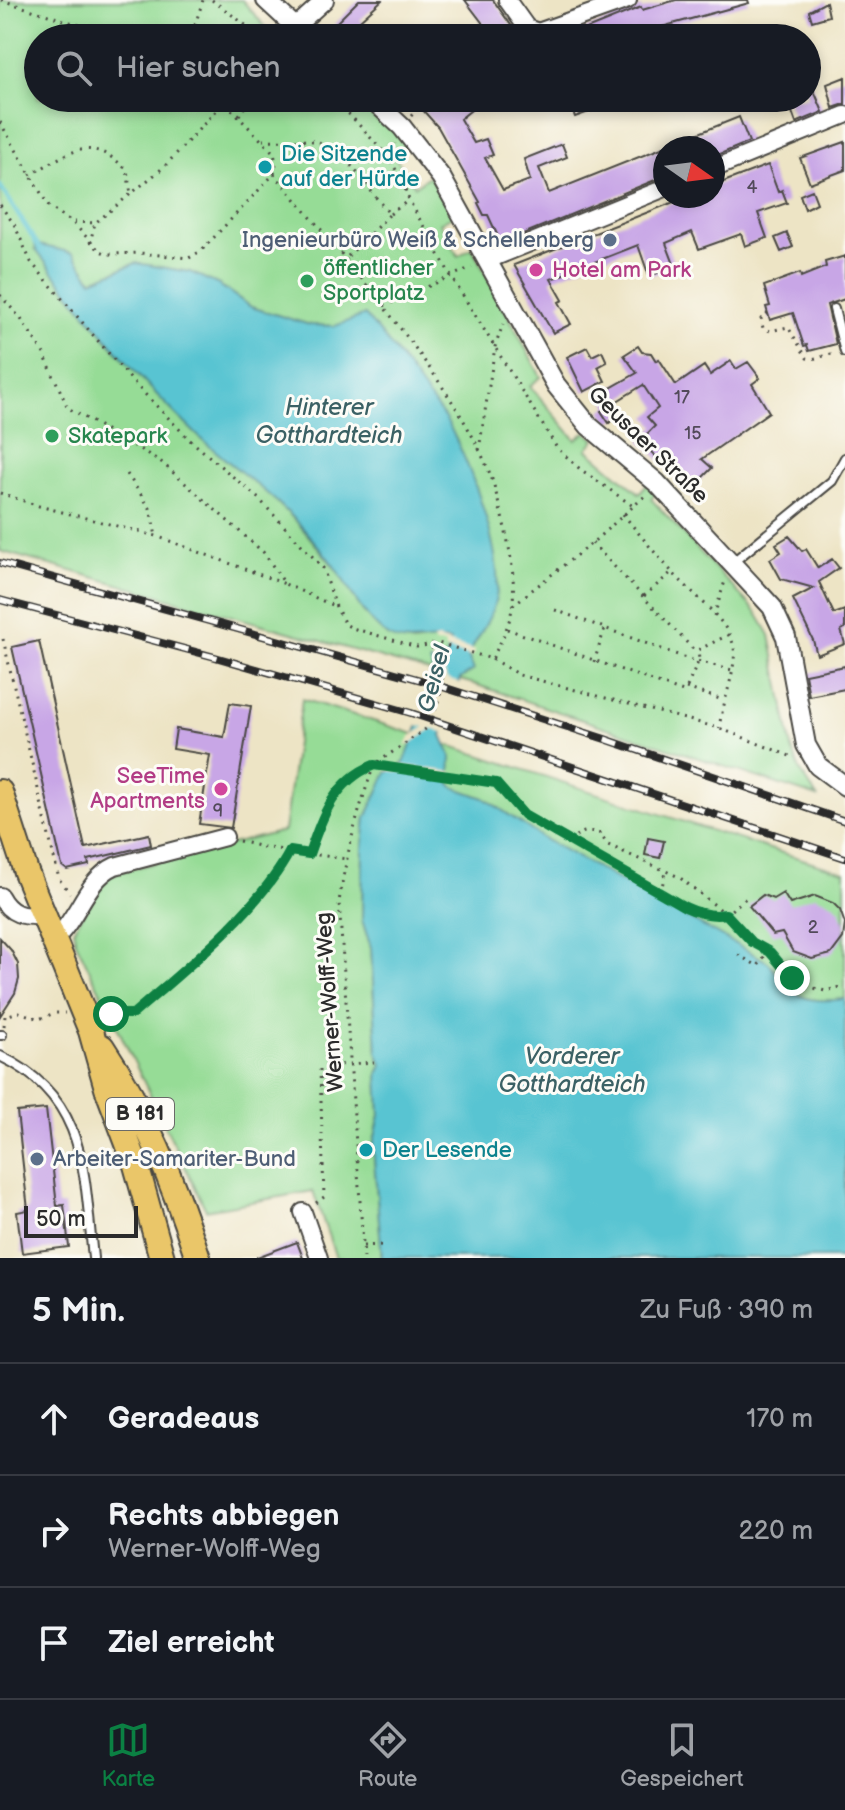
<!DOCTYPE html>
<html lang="de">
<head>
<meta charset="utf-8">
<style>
	:root { --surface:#171b24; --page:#20242c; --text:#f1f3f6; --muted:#9ea1a6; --line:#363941; --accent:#0b8043 }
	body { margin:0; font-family:"Balsamiq Sans",sans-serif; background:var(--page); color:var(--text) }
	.compass { position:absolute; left:653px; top:136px; width:72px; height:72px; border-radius:50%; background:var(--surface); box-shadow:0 4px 12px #0003; rotate:104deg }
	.scale { position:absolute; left:24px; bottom:20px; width:114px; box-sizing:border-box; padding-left:8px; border:4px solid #2b2b2b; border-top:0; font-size:22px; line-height:28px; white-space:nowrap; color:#2b2b2b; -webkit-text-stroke:6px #fdfcf7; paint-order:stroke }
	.stop { position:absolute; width:24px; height:24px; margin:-18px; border:6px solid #0b8043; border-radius:50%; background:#fff }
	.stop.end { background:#0b8043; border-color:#fff; box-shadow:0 2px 8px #0008 }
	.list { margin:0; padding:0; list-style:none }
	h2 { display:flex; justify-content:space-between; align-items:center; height:104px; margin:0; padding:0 32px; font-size:34px }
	h2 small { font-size:26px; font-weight:400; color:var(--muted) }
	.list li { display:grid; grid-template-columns:52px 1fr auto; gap:24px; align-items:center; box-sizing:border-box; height:112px; padding:0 32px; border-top:2px solid var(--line) }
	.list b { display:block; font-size:30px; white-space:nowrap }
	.list p { margin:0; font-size:26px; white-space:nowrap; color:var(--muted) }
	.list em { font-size:26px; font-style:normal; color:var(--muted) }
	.icon { flex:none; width:44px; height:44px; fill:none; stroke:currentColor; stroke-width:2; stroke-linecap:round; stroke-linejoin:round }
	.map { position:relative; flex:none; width:845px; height:1258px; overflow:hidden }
	.search { position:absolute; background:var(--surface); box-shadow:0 4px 12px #0003; left:24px; right:24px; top:24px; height:88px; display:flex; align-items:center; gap:20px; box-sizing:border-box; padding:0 28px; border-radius:44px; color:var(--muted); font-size:30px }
	.sheet { height:440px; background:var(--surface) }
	nav { display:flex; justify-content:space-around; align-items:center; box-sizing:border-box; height:112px; border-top:2px solid var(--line); background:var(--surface); font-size:22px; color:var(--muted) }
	nav a { display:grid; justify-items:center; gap:4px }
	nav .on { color:var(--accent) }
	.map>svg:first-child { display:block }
	.green { fill:#96dc96; stroke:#608460; stroke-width:2; fill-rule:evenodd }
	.water { fill:#58c4d2; stroke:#42787e; stroke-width:2 }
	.pier { fill:#ede4c5 }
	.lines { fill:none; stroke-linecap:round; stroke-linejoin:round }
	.stream { stroke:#58c4d2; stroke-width:5 }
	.building { fill:#c8a6e6 }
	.service-casing { stroke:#484742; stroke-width:12 }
	.minor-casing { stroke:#484742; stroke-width:20 }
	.tertiary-casing { stroke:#484742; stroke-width:22 }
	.primary-casing { stroke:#484742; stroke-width:28 }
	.path { stroke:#484742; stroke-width:3; stroke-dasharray:2 6; stroke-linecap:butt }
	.service { stroke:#fff; stroke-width:8 }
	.minor { stroke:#fff; stroke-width:16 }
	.tertiary { stroke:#fff; stroke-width:18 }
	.primary { stroke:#eac669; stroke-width:24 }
	.rail-casing { stroke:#2b2b2b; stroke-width:8 }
	.rail { stroke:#fdfcf7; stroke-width:5; stroke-dasharray:15; stroke-linecap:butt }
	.route { stroke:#0b8043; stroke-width:10 }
	.culture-dot { fill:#0f9aa8; stroke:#fdfcf7; stroke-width:3 }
	.service-dot { fill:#5c6f8a; stroke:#fdfcf7; stroke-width:3 }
	.hotel-dot { fill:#d1479c; stroke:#fdfcf7; stroke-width:3 }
	.leisure-dot { fill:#2e9e5b; stroke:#fdfcf7; stroke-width:3 }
	.labels { text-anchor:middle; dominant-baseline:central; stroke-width:6; stroke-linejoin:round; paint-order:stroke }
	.number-label { font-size:18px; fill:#524a5a }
	.shield { fill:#fdfcf7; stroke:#6a6a68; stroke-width:2 }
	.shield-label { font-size:20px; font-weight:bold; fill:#2b2b2b }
	.culture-label { font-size:22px; fill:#0d838f; stroke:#fdfcf7; text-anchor:start }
	.service-label { font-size:22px; fill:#4e5e75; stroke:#fdfcf7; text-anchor:end }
	.leisure-label { font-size:22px; fill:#27864d; stroke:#fdfcf7; text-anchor:start }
	.hotel-label { font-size:22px; fill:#b23c85; stroke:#fdfcf7; text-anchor:start }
	.street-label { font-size:22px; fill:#2b2b2b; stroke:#fdfcf7 }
	.water-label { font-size:24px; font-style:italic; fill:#3b6165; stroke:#fdfcf7 }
</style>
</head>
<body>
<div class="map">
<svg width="845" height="1258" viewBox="0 0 845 1258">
	<rect width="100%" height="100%" fill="#fdfcf7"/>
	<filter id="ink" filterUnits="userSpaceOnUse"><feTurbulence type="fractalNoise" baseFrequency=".0125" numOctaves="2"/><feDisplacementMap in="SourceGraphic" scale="16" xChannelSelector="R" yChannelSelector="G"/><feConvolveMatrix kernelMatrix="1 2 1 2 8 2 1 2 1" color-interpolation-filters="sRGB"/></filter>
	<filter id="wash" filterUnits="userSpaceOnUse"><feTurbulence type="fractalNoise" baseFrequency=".006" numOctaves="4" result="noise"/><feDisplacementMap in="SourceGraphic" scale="32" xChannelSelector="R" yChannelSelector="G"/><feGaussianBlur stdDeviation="1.8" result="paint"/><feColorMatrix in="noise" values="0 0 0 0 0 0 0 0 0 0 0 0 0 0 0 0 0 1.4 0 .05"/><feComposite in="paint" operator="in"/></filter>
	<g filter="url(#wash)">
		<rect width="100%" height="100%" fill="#ede4c5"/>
		<path class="green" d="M0,0H242L274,37L284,26L296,38H38V98H359L407,144L393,154L415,186L429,176L454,215L440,223L458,256L472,248L541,377L530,386L576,440L585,432L595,439L587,449L639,493L647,484L656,493L651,499L757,613L770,635L792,749L800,770L817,797L474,684L0,551ZM36,250L73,253L92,280L136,263L190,272L219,285L251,307L310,325L335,326L494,552C501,607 490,610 468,656L450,641L438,639L413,643L387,636L365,614L337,570L297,522L268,493L195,433L114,348Z
			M302,699C484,754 663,818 845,872V999C801,1004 793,996 767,962L544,839L484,798L453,787L450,783L448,770L404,763L387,773L366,818L363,846L362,920L371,948L377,1051L382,1065L378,1074L380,1115L373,1146L382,1258H336L313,1191L206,1210L75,940L74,928L110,874L284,831Z"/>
		<path class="water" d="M35,244L73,253L92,280L136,263L190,272L219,285L251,307L310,325L335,326L365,315C387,340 406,365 425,392C433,403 444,415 450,427C470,466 507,559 495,602C490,623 476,638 468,656L474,670L460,679L442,735L451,756L450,783L453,787L484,798L544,839L768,962C793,996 801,1004 845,999V1258H382L373,1146L380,1115L378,1074L382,1065L377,1051L371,948L362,920L363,846L366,818L387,772L404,763L426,707L434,677L430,662L447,656L450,641C428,637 405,649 385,634C364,618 352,593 338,572C327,555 313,540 300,525C268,490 229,465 195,433C136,377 85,314 36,250Z"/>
		<path class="pier" d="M438,639L475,651L472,657L445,649V644H435L433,640Z
			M439,656L447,679L463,684L447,733L432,729L406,747L410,737L424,727L415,724L422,706L429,674L438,676L431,658Z
			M394,764L453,772V779L385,770Z"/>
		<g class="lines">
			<path class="stream" d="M0,186L39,247"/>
		</g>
		<g id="blocks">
			<path class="building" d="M359,0H382L360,20L378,38H346L334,25Z
				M465,0H493L515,31L513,33L517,38H494Z
				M676,0H748L749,3L647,31L646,29L621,38H564L641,7L642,10Z
				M826,2L829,16L812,21L809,11Z
				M807,74L823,112L796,123L787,98H807Z
				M845,77V104L833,108L827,84Z
				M412,98H486L460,119L474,143L486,139L493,155L485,158L503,190L530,180L524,159L562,144L567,157L539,168L549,193L739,117L749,142L713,157V148H665V176L501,243L488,215H484L478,203L480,202L438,127Z
				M587,99L592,111L575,117L570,105Z
				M845,142V170L810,183L800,158Z
				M768,165L778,192L782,190L787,203L758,213L767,238L745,246L741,234L699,249L692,232L666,243L675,267L649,276L638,245L551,279L563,300L559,302L571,324L553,333L514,265L689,196H713V186Z
				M812,190L817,203L805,209L800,195Z
				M787,233L793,247L781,252L775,238Z
				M845,256V299L827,305L836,344L809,351L807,345L804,346L793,313L770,320L766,307L770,306L764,286L800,273L801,277L826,267L825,262Z
				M638,346L642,352L651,353L656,361L659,359L676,385L704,366L710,375L731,361L736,369L748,362L760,378L752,384L769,412L702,459L712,468L690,490L640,441L655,426L647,417L658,408L643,385L614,403L622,414L609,423L601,411L609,406L602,393L637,373L624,355Z
				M587,347L592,356L602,351L607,362L598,367L605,381L584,392L567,357Z
				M789,536L802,551L806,549L818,568L832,559L839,568L819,582L834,614L845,610V628L841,630L845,644L817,655L813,640L793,599L814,588L781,579L770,559L781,552L776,544Z
				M39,641L85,848L149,834L151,845L88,860L89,865L67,870L62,866L12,647Z
				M845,666V689L809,696L805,674Z
				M230,703L251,706L231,828L199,824L210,755L173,749L176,729L224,737Z
				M648,838L664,841L660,858L645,855Z
				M783,893L790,904L815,896L833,903L840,910L845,924L843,938L831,954L812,959L793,952L782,933L773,935L749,906L763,895L773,899Z
				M0,938L11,950L18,964L19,979L15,993L0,1016Z
				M46,1109L57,1206L64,1205L69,1247L22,1253L17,1212L28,1210L17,1112Z
				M297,1242L303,1258H257V1257Z"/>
		</g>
	</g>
	<g filter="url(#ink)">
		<use href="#blocks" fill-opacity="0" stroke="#484742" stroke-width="2"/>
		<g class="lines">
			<g class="service-casing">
				<path id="service" d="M834,309L845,352
					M732,563L832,481L845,458
					M0,1035H2
					M0,1056C88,1097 84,1175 93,1258"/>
			</g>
			<g class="minor-casing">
				<path id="minor" d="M507,0L527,28L538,32L628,0
					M295,27L325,0
					M713,169L845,115
					M488,260L665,188
					M0,896C10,915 23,917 44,916
					M54,940C78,919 86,879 115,866L225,837
					M303,1212L319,1258"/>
			</g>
			<g class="tertiary-casing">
				<path id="tertiary" d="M266,0L307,38
					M371,98L402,127L441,177L556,385L589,426L657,483L772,607L786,637L806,745L818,766L845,786"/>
			</g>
			<g class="primary-casing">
				<path id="primary" d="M0,792L26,872L91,1031L107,1088L136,1165L162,1258
					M102,1047C145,1111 174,1184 198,1258"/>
			</g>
			<path class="path" d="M1,0L89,28L109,38
				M212,0L263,38
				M194,28L207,38
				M186,38L194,28L203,0
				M330,98L350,115L389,158L402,180L409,200L451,276L557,448L580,469L633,506
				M239,115L253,98
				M411,116L428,98
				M0,122L49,207L72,222L100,251L108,254L140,253L189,258L201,251L274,174L276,163L274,153L220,98
				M263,140C280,141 297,139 314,141C347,147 368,192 390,214L347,257
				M389,158L395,143
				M30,175C69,153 89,133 127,170L131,195
				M0,205L14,224L31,262L133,382L190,440L259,499L323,568L336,607L345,624L352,628L417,647L438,643L492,659C501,641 511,623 513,602C515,575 510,550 504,524C500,510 497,496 493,482C475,432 444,388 413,345C369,286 322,230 274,174
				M390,214L409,200
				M74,222L95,223L164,167L228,98
				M90,243L95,223
				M0,295L21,319L43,352L68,408L160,461L264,553L285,584L336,607
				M384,306L472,267
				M768,313L761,319L763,328L770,331L788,327L807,358L812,359L835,353
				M479,450L495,347L503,324
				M127,474L150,508L156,536
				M0,493L39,506L156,536L285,584
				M623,514C639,534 655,553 672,572C690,592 730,621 734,648C737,668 722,705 719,728
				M592,543L693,649L698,650L730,634
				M644,596L672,572
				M513,605L592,543L646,495
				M555,610L686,658L732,670
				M714,616L725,581
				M507,629L683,692L686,688L723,700
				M3,639L59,879L70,893
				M492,659L519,675L719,728L795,758
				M594,662L605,628
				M687,687L699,660L698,650
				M374,765L496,783L524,815L661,893L698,913L717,916L726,914L752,942L770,952L799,984L825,991L845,986
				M239,841L262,847L346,859
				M569,841C579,833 586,829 599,833L608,845L679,877L726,914L746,898
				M309,854L325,811L337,792L359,771L374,765L430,726L444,683L431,644
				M661,892L665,872
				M738,955L758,966L768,951
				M104,1014H133L152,997L198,958L269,885L290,851
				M4,1026L5,1016L19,1012L39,1019L55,1013H65
				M316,1203L324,1197L320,1069L324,1066L374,1062
				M363,1246L382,1245
				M364,1258L339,902C346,855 358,810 374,765"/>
			<use href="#service" class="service"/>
			<use href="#minor" class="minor"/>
			<use href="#tertiary" class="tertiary"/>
			<use href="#primary" class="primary"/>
			<g class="rail-casing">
				<path id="rail" d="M0,563L421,680L605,739L845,821
					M0,600L215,657L411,713L845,858"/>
			</g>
			<use href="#rail" class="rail"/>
		</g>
	</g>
	<g class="lines" filter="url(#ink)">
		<path class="route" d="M111,1014H133C184,970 259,910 290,851L309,854C322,817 334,781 374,765L496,783L524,815L685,907C698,913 711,917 726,914L752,942L770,952L792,978"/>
	</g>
	<g class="culture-dot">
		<circle cx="265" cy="167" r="8"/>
		<circle cx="366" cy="1150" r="8"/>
	</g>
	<g class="service-dot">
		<circle cx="610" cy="240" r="8"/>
		<circle cx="37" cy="1159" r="8"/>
	</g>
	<g class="hotel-dot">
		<circle cx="536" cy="270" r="8"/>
		<circle cx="221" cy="789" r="8"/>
	</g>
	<g class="leisure-dot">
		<circle cx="307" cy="281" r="8"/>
		<circle cx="52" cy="436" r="8"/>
	</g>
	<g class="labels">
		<g class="number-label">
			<text x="752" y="187">4</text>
			<text x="682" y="397">17</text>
			<text x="693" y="433">15</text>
			<text x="218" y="811">9</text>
			<text x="813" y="927">2</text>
		</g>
		<rect class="shield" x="106" y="1098" width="68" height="32" rx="6"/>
		<g class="shield-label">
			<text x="140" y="1114">B 181</text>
		</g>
		<g class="culture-label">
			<text x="281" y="154">Die Sitzende<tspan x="281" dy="25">auf der Hürde</tspan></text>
			<text x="382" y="1150">Der Lesende</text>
		</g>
		<g class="service-label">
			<text x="594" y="240">Ingenieurbüro Weiß &amp; Schellenberg</text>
			<text x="53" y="1159" text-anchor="start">Arbeiter-Samariter-Bund</text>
		</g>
		<g class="leisure-label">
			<text x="323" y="268">öffentlicher<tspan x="323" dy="25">Sportplatz</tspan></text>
			<text x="68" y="436">Skatepark</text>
		</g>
		<g class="hotel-label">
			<text x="552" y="270">Hotel am Park</text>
			<text x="205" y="776" text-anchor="end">SeeTime<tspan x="205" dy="25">Apartments</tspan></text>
		</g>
		<g class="street-label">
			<text transform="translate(648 445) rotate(44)">Geusaer Straße</text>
			<text transform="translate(330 1002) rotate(-94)">Werner-Wolff-Weg</text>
		</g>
		<g class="water-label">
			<text x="329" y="407">Hinterer<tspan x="329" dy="28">Gotthardteich</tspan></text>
			<text transform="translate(434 679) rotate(-75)">Geisel</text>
			<text x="572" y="1056">Vorderer<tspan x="572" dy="28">Gotthardteich</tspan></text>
		</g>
	</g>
</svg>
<svg class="compass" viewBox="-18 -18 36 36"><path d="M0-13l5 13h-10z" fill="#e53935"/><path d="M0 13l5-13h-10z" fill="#9ea1a6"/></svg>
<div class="scale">50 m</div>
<div class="stop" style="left:111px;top:1014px"></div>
<div class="stop end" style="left:792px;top:978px"></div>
<div class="search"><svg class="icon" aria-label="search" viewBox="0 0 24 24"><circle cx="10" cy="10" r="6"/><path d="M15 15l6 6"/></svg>Hier suchen</div>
</div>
<section class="sheet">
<h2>5 Min.<small>Zu Fuß · 390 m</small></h2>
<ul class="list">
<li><svg class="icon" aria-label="ahead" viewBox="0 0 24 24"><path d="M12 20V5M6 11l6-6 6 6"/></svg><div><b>Geradeaus</b></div><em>170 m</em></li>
<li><svg class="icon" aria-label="right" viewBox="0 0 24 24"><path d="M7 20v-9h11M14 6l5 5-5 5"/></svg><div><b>Rechts abbiegen</b><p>Werner-Wolff-Weg</p></div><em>220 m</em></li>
<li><svg class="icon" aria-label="arrive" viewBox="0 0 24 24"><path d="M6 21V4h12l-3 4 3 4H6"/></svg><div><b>Ziel erreicht</b></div></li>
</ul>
</section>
<nav>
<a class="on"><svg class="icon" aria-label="map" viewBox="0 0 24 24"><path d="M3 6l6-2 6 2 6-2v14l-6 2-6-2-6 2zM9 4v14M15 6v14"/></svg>Karte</a>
<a><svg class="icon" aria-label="directions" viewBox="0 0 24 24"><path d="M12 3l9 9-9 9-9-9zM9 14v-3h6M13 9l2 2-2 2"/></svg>Route</a>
<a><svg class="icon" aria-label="saved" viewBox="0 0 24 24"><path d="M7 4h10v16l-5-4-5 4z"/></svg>Gespeichert</a>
</nav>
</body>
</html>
